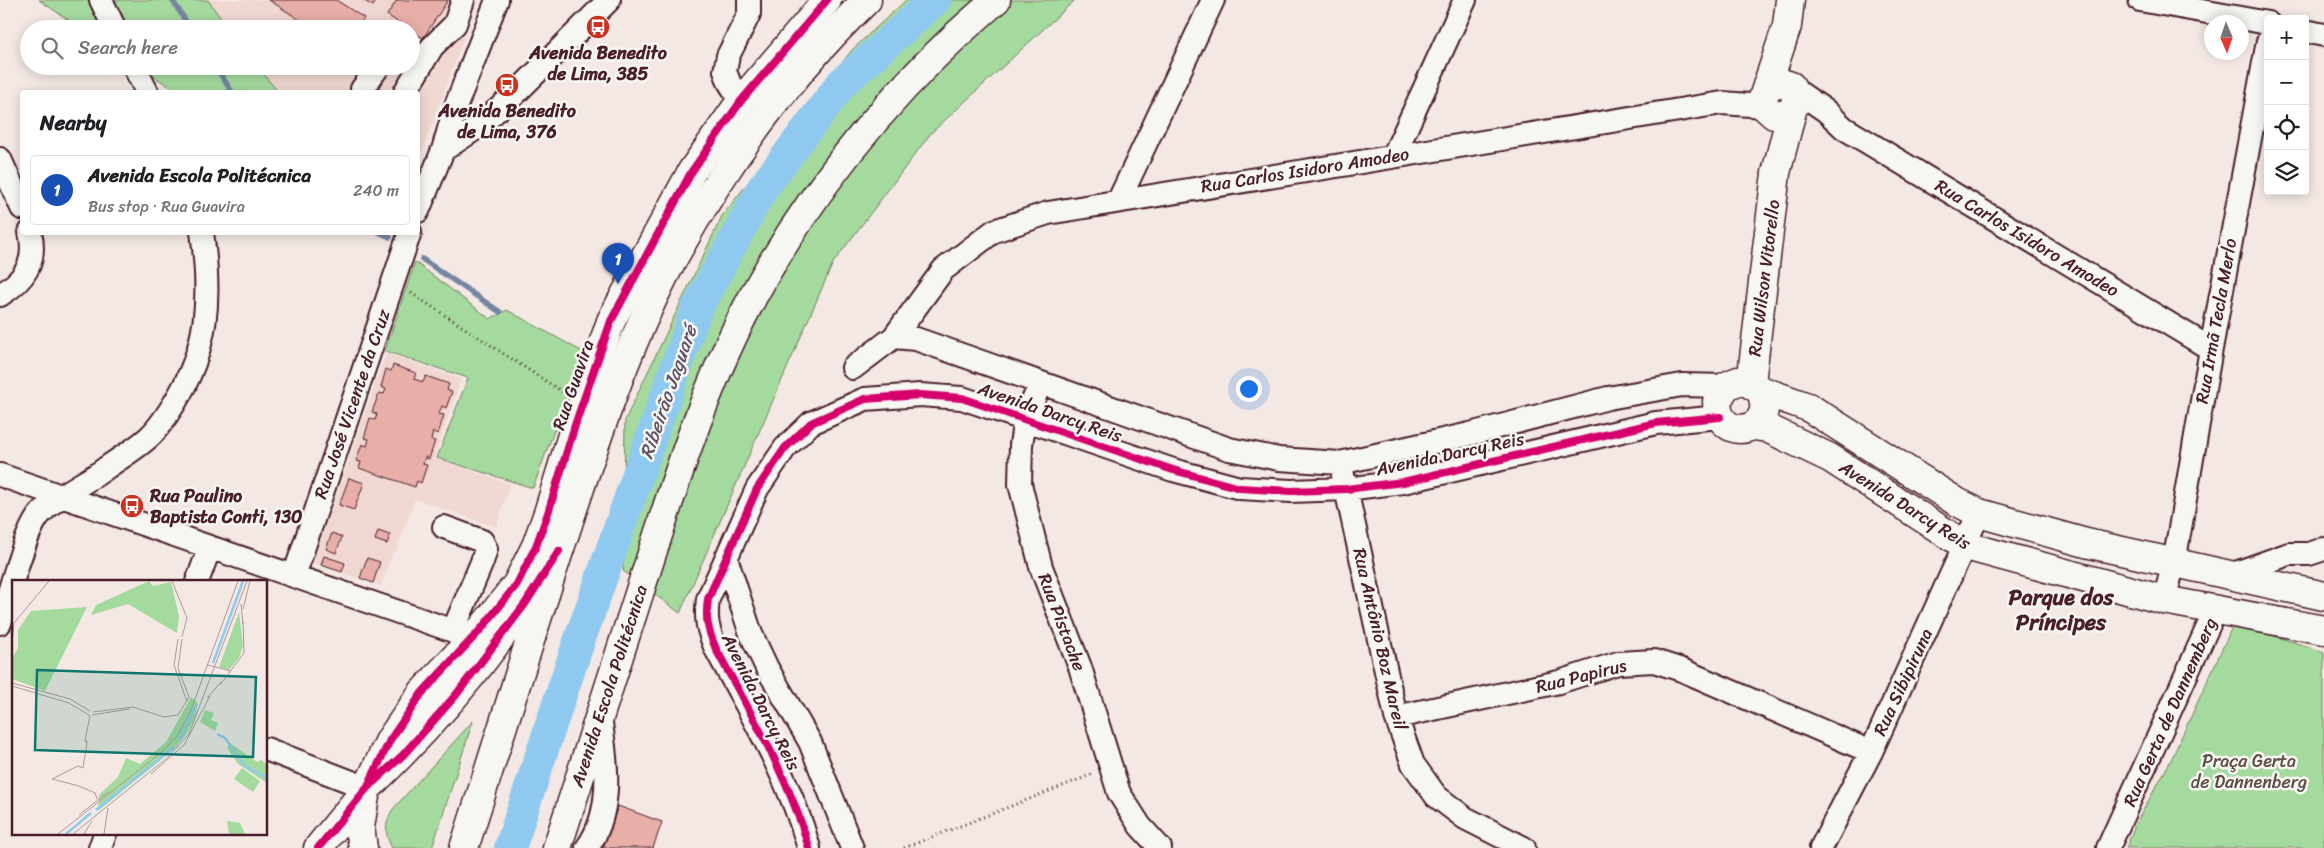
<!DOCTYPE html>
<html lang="en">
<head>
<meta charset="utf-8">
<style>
	:root { --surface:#fff; --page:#f2f2f2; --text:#202124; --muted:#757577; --line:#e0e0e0; --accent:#ea580c }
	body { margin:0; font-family:Sriracha,sans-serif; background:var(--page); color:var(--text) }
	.controls { position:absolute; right:15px; top:15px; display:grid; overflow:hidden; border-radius:5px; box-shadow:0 2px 12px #0003 }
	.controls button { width:45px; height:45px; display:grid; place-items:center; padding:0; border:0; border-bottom:1px solid var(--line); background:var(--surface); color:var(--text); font:25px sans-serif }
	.compass { position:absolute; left:2204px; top:15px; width:45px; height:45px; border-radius:50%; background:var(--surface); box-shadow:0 2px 12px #0003; rotate:178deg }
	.you { position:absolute; left:1248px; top:388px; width:18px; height:18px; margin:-12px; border:4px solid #fff; border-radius:50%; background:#1a73e8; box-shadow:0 0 0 8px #1a73e833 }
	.badge { display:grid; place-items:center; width:32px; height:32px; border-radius:50%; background:var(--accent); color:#fff; font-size:16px; font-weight:700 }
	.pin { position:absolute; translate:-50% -41px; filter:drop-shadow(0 1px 2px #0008) }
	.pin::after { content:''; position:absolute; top:26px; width:18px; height:15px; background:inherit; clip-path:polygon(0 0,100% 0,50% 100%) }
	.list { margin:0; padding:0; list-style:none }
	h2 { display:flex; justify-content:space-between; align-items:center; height:65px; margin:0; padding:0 20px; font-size:21px }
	h2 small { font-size:16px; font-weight:400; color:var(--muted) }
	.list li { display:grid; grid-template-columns:32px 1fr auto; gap:15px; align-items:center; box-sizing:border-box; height:70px; margin:0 10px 10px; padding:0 10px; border:1px solid var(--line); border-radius:5px }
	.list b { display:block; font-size:19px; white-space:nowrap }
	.list p { margin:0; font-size:16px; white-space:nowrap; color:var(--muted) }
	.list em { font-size:16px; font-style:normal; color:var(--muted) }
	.icon { flex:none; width:28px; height:28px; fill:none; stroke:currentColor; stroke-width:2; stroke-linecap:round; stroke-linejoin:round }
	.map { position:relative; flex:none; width:2324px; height:848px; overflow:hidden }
	.search { position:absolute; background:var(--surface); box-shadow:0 2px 12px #0003; left:20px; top:20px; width:400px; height:55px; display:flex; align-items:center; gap:12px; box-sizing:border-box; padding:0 18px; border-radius:28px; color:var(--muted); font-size:19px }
	.panel { position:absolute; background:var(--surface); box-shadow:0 2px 12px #0003; left:20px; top:90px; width:400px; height:145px; border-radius:5px }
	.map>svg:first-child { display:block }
	.built { fill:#f0d7d1 }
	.green { fill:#a4da9d; stroke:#777c64 }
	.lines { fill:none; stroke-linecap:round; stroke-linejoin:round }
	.stream { stroke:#7485a1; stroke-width:5.5 }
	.river { stroke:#90c9ef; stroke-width:32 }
	.building { fill:#e8aea8; stroke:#4a1f2b }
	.minor-casing { stroke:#4a1f2b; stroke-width:26 }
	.major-casing { stroke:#4a1f2b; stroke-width:31 }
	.highway-casing { stroke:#4a1f2b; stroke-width:31 }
	.path { stroke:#4a1f2b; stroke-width:3; stroke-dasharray:1 4; stroke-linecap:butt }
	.minor { stroke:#f6f6f2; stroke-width:22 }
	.major { stroke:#f6f6f2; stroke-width:28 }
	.highway { stroke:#f6f6f2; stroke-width:28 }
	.cycleway-casing { stroke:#f6f6f2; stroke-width:11 }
	.cycleway { stroke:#d6006c; stroke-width:8 }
	.labels { text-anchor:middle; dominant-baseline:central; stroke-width:5; stroke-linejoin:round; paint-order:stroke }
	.poi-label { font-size:18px; font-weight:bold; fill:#4a1f2b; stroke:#f6f6f2 }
	.street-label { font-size:18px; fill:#4a1f2b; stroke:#f6f6f2 }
	.park-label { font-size:18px; fill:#604e48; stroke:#f6f6f2 }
	.water-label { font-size:19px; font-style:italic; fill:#5f5266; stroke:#f6f6f2 }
	.district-label { font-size:22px; font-weight:bold; fill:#4a1f2b; stroke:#f6f6f2 }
	.inset-river { fill:none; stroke:#90c9ef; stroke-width:2.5 }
	.inset-road { fill:none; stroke:#af9899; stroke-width:1 }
	.view { fill:#0f766e; fill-opacity:0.15; stroke:#0f766e; stroke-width:2.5 }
	.inset-edge { fill:none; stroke:#4a1f2b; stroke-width:2.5 }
</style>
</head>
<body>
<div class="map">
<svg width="2324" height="848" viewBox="0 0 2324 848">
	<rect width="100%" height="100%" fill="#f3e8e3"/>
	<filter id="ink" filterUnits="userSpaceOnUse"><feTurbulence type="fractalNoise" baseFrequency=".02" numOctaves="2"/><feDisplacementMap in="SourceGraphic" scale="10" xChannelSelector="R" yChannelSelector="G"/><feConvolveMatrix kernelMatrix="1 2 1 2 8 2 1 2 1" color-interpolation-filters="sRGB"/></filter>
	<g filter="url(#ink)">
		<path class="built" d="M192,0H478L418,162V92H261L241,66H411V29H213Z
			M386,353L461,379L434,458L510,484L496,527L415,499L396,551H393L381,586L313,563Z"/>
		<path class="green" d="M39,0H208L228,29H82Z
			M906,0H1075L931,133L833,263L680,613L623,571L625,420L722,216L852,50Z
			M138,66H257L278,92H178Z
			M415,262L490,319L507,310L583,352L533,488L437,458L468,378L385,351Z
			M2234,623L2324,652V848H2126L2135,825L2171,760Z
			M473,721L432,848H392C384,834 385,822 393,809Z"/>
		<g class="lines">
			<path class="stream" d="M172,0L191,29
				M215,66L232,92
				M379,232L390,237
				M422,259L500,312"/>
			<path class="river" d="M510,848L575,653L697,308L762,189L842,83L935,0"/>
		</g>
		<path class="building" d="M269,0H336L364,18L357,29H314Z
			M363,0H377L373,6Z
			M397,0H448L423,38L411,31V29H408L387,15Z
			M393,365L416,373L414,379L423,382L426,376L449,384L447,390L452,392L446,408L442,406L439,414L444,415L438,434L433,432L431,440L435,441L429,459L425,457L423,464L427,465L421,483L417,481L415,487L359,468L361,462L356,461L362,444L367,446L369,439L364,438L370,418L375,420L377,414L372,412L379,393L384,394L386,389L381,387L386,369L391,371Z
			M349,478L364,483L354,510L339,505Z
			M378,531L390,535L387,544L375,540Z
			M332,533L342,537L336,553L326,549Z
			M324,556L345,563L342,572L321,565Z
			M367,558L380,562L373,583L360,578Z
			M618,806L662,822L653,848H603Z"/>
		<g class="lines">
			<g class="minor-casing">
				<path id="minor" d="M101,0L115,29
					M2140,0L2268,23
					M2305,31L2324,35
					M134,66L147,92
					M362,89L379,66
					M1794,89L1826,111L1844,128L2211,349
					M405,92L432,47L455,24L463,0
					M741,101L729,82L725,71L728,56L749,14V0
					M443,150L478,127L514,95L609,0
					M1394,155L1465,0
					M0,159L22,208
					M1119,200L1213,0
					M418,211L443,150L455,108L497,0
					M0,295C25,280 37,262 30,232
					M894,337L943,270L994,231L1048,213L1722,103L1764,106
					M853,368L894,337L916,339L1229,449L1279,459L1340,463L1470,434L1608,398L1682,385L1726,386
					M1041,383L1025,418L1021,445L1020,484L1041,567L1080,667L1119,793L1140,826L1160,848
					M0,475L474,638
					M1343,475L1396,717L1413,764L1436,796L1465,818L1524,848
					M444,527L482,541L486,549L482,562L453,631
					M726,558L751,634L767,668L810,742L852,848
					M2230,575L2289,554H2309L2324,549
					M294,576L410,232
					M197,582L210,547
					M2164,600L2174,563L2211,349L2268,41
					M0,623C8,598 25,529 41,513C59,494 85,484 106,468C120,458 136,449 149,437C159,428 167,415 174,404C209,348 211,296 202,232
					M1396,717L1559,682L1618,663L1654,661L1682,670L1871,752
					M266,749L367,788
					M100,848L105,834
					M587,848C615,809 606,759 600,716
					M809,848C789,777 751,714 716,649C708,630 705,620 708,599L757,489L785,448L811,423L865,399L920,395L962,398L1173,470L1240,488L1291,491L1346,489L1403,482L1656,423L1720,417
					M1821,848L1871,752L1979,513
					M2108,848L2216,609"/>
			</g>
			<g class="major-casing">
				<path id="major" d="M1768,87L1779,82L1791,86L1797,98C1794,111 1787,117 1774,115L1764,106L1763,98L1787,26L1790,0
					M1751,383L1776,173L1792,111
					M1760,390C1781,432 1717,446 1717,401L1726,386L1738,381H1745L1760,390L1808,407L1957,502L1979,513L2086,543L2324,596
					M1754,426L1767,428L1830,458L1966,546L2164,600L2324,630
					M318,848L367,788L390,740L422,693L483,627L517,584L536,546L548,513L576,422L611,321L645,257L692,171L741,101L827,0
					M363,848L360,827L366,790"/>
			</g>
			<g class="highway-casing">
				<path id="highway" d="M367,788C433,726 492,655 541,579
					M464,848C498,742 531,635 566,530C595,443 623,357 664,276C717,174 785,79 867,0
					M557,848C587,755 617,662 647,569C679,469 712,366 765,275C825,172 904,78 996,0"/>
			</g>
			<path class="path" d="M411,293L564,393
				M904,848L1093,774"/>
			<use href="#minor" class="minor"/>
			<use href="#major" class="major"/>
			<use href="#highway" class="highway"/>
			<g class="cycleway-casing">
				<path id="cycleway" d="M367,788L390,740L422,693L483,627L517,584L536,546L548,513L576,422L611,321L692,171L741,101L827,0
					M318,848L367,788L403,755L456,695L525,604L559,551
					M809,848C789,777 751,714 716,649C708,630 705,620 708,599L757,489L785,448L811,423L865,399L920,395L962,398L1173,470L1240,488L1291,491L1346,489L1403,482L1656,423L1720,417"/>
			</g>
			<use href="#cycleway" class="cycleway"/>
		</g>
	</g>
	<defs>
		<g id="bus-disc" transform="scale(1.25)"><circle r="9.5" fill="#c8321e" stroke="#f6f6f2"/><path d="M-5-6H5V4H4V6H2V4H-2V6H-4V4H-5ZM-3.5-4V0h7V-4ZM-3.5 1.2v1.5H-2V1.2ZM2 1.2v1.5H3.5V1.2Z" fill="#fff"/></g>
	</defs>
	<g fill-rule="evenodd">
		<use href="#bus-disc" x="598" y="27"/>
		<use href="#bus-disc" x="507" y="85"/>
		<use href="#bus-disc" x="132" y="506"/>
	</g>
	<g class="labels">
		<g class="poi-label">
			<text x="598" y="53">Avenida Benedito<tspan x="598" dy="21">de Lima, 385</tspan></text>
			<text x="507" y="111">Avenida Benedito<tspan x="507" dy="21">de Lima, 376</tspan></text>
			<text x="150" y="496" text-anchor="start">Rua Paulino<tspan x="150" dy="21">Baptista Conti, 130</tspan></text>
		</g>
		<g class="street-label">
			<text transform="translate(1305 170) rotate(-9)">Rua Carlos Isidoro Amodeo</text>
			<text transform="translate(2027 238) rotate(31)">Rua Carlos Isidoro Amodeo</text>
			<text transform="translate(1764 278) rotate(-83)">Rua Wilson Vitorello</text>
			<text transform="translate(2216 321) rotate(-80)">Rua Irmã Tecla Merlo</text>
			<text transform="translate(573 385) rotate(-71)">Rua Guavira</text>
			<text transform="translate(352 404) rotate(-71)">Rua José Vicente da Cruz</text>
			<text transform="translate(1050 412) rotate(19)">Avenida Darcy Reis</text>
			<text transform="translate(1450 454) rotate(-12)">Avenida Darcy Reis</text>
			<text transform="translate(1905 505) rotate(32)">Avenida Darcy Reis</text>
			<text transform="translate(1062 622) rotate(69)">Rua Pistache</text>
			<text transform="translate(1380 639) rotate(77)">Rua Antônio Boz Mareil</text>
			<text transform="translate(1581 676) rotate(-14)">Rua Papirus</text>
			<text transform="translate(1903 682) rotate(-65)">Rua Sibipiruna</text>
			<text transform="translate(609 686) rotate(-72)">Avenida Escola Politécnica</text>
			<text transform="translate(761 702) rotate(63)">Avenida Darcy Reis</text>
			<text transform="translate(2170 712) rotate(-66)">Rua Gerta de Dannemberg</text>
		</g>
		<g class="park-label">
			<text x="2249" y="761">Praça Gerta<tspan x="2249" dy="21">de Dannenberg</tspan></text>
		</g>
		<g class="water-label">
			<text transform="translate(668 392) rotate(-71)">Ribeirão Jaguaré</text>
		</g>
		<g class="district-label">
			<text x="2061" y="597">Parque dos<tspan x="2061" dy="25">Príncipes</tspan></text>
		</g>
	</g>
	<g transform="translate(12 580)">
		<rect width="255" height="255" fill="#f3e8e3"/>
		<path d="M137,1L141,6L159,2L167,36L165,53L116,24L79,35L84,25ZM75,27L33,111L0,99V78L6,68V50L19,31ZM227,32L231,66L227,78L217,90L207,87ZM179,117L185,122L184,136L174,155L161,170L86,231L87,215L106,197L114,178L128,184L154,162ZM193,130L202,133L199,140L206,143L203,151L188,142ZM218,163L245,182L249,180L255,184V203L226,184L215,168ZM230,188L248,201L241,212L222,199ZM215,241L228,243L233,254H217Z" fill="#a4da9d"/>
		<path class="inset-river" d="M201,83L231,1M205,154L213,158L233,186L255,198M167,161L185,124M84,230L162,167M54,254L79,233"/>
		<path class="inset-road" d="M160,1L175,38L170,57M229,24L231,44M231,29L238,1M166,59L162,85L175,122M0,64L2,43L37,1M196,85L219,91M0,103L58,119L78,131M208,105L232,73L231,41M0,106L57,123L77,135M195,118L209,102M81,132L121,127L152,137L166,135L177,117L166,88L170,59M80,135L117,129L116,127M73,161L78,135M139,194L172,165L198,116M40,199L66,186L71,188L75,163L73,161H75V163M40,199L67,206L83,213L85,219M67,235L96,212M46,254L150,172L166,155L179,130L226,1M61,254L155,178L177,154L235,1M72,254L80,241M92,254L96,228"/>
		<path class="view" d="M25,90L244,97L241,177L23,170Z"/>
		<rect width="255" height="255" class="inset-edge"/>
	</g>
</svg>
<div class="controls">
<button>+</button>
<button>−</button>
<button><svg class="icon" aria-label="locate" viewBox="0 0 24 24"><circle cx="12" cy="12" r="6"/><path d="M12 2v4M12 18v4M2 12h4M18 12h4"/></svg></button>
<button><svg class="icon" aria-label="layers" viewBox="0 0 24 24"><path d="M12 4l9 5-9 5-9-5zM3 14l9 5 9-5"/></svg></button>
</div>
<svg class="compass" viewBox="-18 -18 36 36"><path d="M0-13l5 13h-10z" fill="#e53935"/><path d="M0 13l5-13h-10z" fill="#757577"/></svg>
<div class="you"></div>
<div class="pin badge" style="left:618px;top:284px;background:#1a4fb4">1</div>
<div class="search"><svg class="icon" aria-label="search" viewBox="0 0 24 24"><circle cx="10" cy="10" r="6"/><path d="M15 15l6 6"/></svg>Search here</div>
<section class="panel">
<h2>Nearby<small></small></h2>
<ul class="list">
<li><span class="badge" style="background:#1a4fb4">1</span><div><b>Avenida Escola Politécnica</b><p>Bus stop · Rua Guavira</p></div><em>240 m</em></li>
</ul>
</section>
</div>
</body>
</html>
